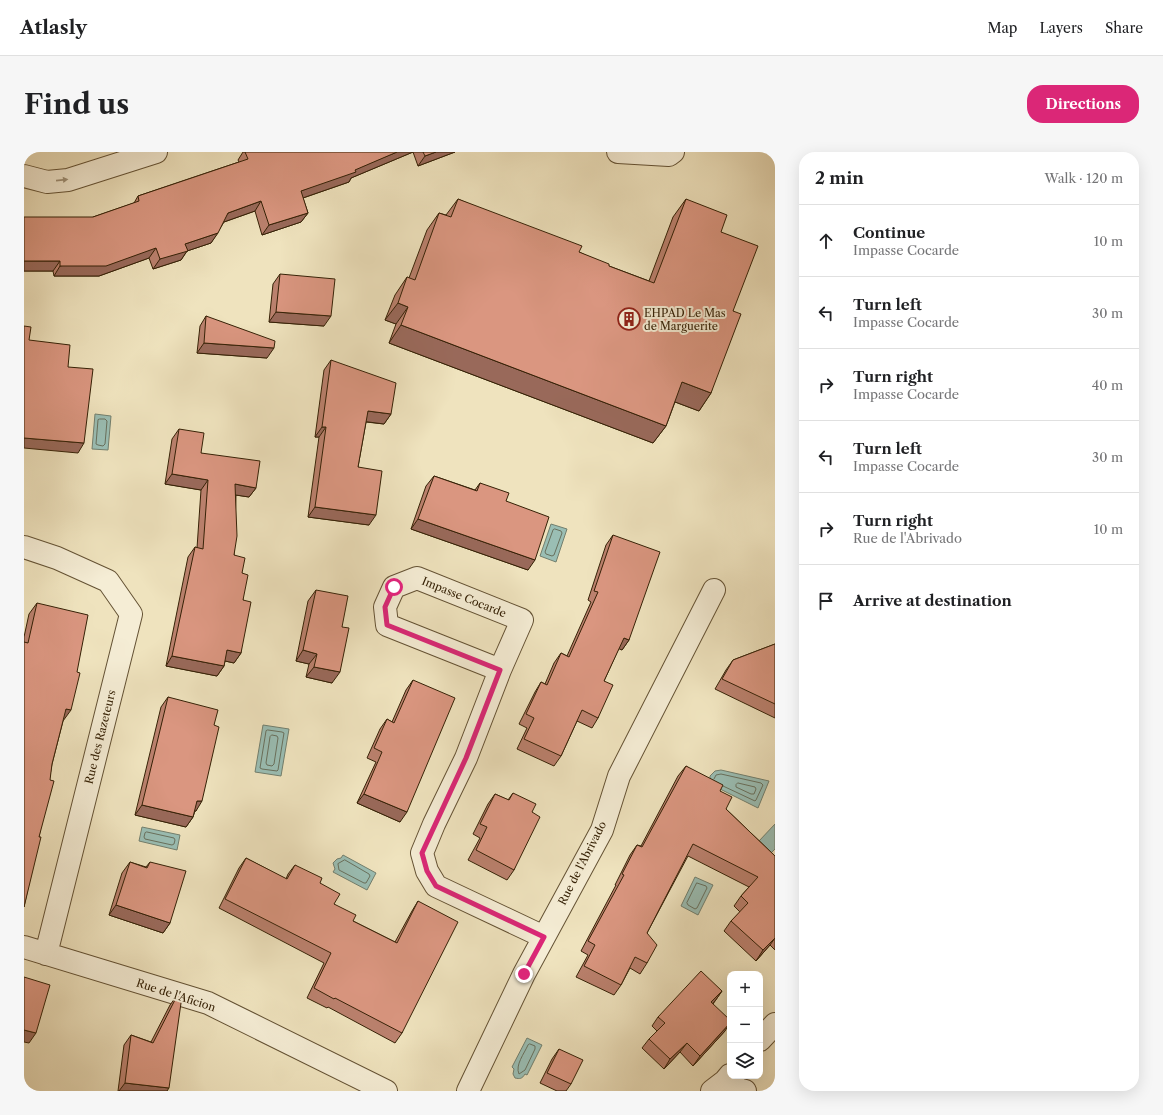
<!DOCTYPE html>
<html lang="en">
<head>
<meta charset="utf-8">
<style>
	:root { --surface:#fff; --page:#f6f6f6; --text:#202124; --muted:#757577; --line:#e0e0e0; --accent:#db2777 }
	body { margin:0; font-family:"Libre Caslon Text",serif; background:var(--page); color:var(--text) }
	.controls { position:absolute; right:12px; bottom:12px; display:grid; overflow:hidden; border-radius:8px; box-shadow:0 4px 16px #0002 }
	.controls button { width:36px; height:36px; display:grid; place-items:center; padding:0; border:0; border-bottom:1px solid var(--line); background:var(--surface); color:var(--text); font:20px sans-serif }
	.stop { position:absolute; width:12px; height:12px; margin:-9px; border:3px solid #db2777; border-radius:50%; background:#fff }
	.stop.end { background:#db2777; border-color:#fff; box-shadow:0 1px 4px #0008 }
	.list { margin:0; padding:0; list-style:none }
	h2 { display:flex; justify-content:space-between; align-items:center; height:52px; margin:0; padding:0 16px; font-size:17px }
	h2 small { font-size:13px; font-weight:400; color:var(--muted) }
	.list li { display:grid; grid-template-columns:26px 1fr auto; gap:12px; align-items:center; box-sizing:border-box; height:72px; padding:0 16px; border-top:1px solid var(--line) }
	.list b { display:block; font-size:15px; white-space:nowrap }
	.list p { margin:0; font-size:13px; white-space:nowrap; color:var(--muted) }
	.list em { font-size:13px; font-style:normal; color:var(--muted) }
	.icon { flex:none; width:22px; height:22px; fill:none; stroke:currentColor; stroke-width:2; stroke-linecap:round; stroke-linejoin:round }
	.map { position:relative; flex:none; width:751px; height:939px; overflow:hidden; border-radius:16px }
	header { display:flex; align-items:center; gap:24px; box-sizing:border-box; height:56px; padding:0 20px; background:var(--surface); border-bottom:1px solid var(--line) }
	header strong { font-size:19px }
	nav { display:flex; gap:22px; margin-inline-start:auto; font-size:14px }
	.intro { display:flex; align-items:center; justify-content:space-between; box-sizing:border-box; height:96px; padding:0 24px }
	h1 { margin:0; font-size:28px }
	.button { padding:10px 18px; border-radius:16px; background:var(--accent); color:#fff; font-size:14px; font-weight:700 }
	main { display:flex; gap:24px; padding:0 24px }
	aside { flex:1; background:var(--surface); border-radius:16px; box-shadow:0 4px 16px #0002 }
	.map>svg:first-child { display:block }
	.water { fill:#9abeb4; stroke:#727f6e }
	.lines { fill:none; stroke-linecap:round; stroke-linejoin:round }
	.shore { stroke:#68705d; stroke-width:1 }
	.minor-casing { stroke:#645234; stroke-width:24 }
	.minor { stroke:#f5edd5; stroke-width:22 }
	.wall { fill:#bb816e; stroke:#352106 }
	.shaded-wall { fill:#99695a; stroke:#352106 }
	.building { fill:#da9680; stroke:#352106 }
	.oneway { fill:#9f9178 }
	.route { stroke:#db2777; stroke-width:5 }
	.labels { text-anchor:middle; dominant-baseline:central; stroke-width:4; stroke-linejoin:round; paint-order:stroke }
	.poi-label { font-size:11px; fill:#352106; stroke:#f5edd5; text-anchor:start }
	.street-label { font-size:11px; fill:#352106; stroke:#f5edd5 }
</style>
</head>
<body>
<header>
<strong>Atlasly</strong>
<nav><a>Map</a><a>Layers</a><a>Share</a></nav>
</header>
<div class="intro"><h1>Find us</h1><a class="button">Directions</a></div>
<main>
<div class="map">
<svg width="751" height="939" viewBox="0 0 751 939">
	<rect width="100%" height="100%" fill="#efe3be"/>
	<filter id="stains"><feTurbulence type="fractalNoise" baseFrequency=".005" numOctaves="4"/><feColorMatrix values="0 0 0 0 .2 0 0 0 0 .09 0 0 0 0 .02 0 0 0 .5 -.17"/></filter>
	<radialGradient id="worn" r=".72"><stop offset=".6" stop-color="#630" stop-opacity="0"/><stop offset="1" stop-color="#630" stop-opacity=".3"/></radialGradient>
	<path class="water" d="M71,262L87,264L84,298L68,297Z
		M527,372L543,377L532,410L516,404Z
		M239,573L265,577L257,624L231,620Z
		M697,618L745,629L734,656L692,635L686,628V624L691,619Z
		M751,672V697L747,701L735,689Z
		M118,675L156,683L153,698L115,689Z
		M319,703L352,721L343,738L309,720L311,717L309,711L313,707L317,706Z
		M671,725L689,733L674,763L657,754Z
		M503,886L518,893L503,923L501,922C498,927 496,927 491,926L489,922L490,917L488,915Z"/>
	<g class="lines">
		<path class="shore" d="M76,267H81L83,269L81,292L79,294L74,293L72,292L74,268Z
			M531,377L537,379L538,381L530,403L528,404L522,402L521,400L529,378Z
			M244,578L258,580L260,581L254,618L253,619L238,617L236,616L242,579Z
			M248,583L253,584L254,586L250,612L248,614L243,613L242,611L246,585Z
			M690,627L692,623L697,622L737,631L739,633L732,648L731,649L699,634
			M714,631L731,635L732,637L730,642H727L712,635V633Z
			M123,680L150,686L151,688L150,692L148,693L121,687L120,685L121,681Z
			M321,708L345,722L346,724L342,731H340L315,718L314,712Z
			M673,731L682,734L683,736L673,756L671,757L664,753L663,751Z
			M506,892L511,894V897L501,918L495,922C491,913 500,902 504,893Z"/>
		<g class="minor-casing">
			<path id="minor" d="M594,0L645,3L649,0
				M0,24L23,30L44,28L132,0
				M0,395L33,406L84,429L107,462L22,802
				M476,518L498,468L393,426L370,435L361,455L363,473L476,518L442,606L410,672L398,701L403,719L412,734L520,785
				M0,795L184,851L362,939
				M736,888L751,872
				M701,929L717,938L721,939
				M444,939L500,822L578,678L595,624L690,438
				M688,939L701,929L706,923"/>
		</g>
		<use href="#minor" class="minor"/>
	</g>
	<path class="wall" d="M219,0H431L394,14L389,0L327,26L325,30L279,46L284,61L277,70L238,83L231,59L200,70L187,91L163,99L157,108L129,117L125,106L75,124H30L29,119H0L69,65L110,51L114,44L215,10L214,8Z
		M434,47L555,100L585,114L625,129L649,65L662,47L697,80L709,159L687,241L675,259L651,250L642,274L629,291L365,191L372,172L361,168L371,143L383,125L385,126L403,78L415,61L422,63Z
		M256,122L300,174L245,170L249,132Z
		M182,164L243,206L173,201L176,174Z
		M307,208L367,262L360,272L342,270L334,315L345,373L284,365L295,285H291L300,218Z
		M155,277L177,301L232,336L225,345L212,343L210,403L218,421L219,448L217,501L210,511L201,509L200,514L193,524L142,514L164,405L171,395L173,396L177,338L141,332L148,287Z
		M410,324L451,338L456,331L482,349L504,418L387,377L402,334Z
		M589,383L605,488L598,498L595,496L580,529L574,566L568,576L553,569L537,604L530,614L493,597L503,576L495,572L511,540L517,530L521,532L530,511L537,501L543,504L567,450L564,448L582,393Z
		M292,438L318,475L308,531L282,525L285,512L272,509L284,449Z
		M13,451L39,569L28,612L15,685L0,755V485L5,462Z
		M751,492V566L691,537L702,518L709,508Z
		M389,528L376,670L333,651L352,610L343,606L356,577L363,567L368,570L382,538Z
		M144,545L190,573L172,659H171L169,665L162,675L111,663L137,555Z
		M662,614L696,639L702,657L751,704V798L746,793L732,809L700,779L707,769L716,760L710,754L717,744L725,735L664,704L623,781V811L616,822L606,816L597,833L590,843L552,825L564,803L557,799L592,733H591L606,703L613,693L617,694L654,624Z
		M489,641L508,660L490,718L483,728L444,708L456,686L449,682L464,652L471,642L484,648Z
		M222,706L262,727L264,722L271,713L296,731L310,752L329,769L371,790L388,759L394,749L378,881L371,891L304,855L303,856L283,846L300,811L195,756L215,716Z
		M106,710L122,715L126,710L146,771L139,781L85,763L98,721Z
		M698,839L689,852L701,879L669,914L656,900L640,917L618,896L625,887L633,879L628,874L634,865Z
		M154,842L143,939H94L100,893L107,883L127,890L146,853Z
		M535,897L547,932L542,939H533L516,931L528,907Z"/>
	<path class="shaded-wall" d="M373,0H389L327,26L325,30L270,49L277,39Z
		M412,0H431L394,14L401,4Z
		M237,49L231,59L197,71L204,61Z
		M284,61L277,70L238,83L245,73Z
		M194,81L187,91L163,99L157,108L129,117L136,107L161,92Z
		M132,96L125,106L75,124H30L36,114Z
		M0,109H36L29,119H0Z
		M374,151L384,155L372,172L361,168Z
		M252,160L307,164L300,174L245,170Z
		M377,173L642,274L629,291L365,191Z
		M180,191L250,196L243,206L173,201Z
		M658,230L687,241L675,259L646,248Z
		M344,259L367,262L360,272L337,269Z
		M298,275H302L295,285H291Z
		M0,286L60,291L54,301L0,296Z
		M148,322L184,328L177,338L141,332Z
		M211,332L232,336L225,345L205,342Z
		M291,355L352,363L345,373L284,365Z
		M394,367L511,408L504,418L387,377Z
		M600,486L605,488L598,498L593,496Z
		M203,498L217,501L210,511L197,508Z
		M279,498L293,502L285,512L272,509Z
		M148,504L200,514L193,524L142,514Z
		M290,515L316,520L308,531L282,525Z
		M42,557L47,558L39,569L34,568Z
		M340,642L383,660L376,670L333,651Z
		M173,649H178L172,659H166Z
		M118,653L169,665L162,675L111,663Z
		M92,753L146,771L139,781L85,763Z
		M751,786L746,793L732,809L739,798Z
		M698,839L691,849L681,860L687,850Z
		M706,871L701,879L669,914L676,904Z
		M0,878L12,881L5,891L0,890Z
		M663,891L656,900L640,917L646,907Z
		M101,931L145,936L143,939H95Z"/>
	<path class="building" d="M221,0H373L331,18L332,20L277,39L284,61L245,73L237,49L204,61L194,81L161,92L164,99L136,107L132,96L82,114H36V109H0V65H69L115,49L114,44L224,7Z
		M399,0H412L401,4Z
		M434,47L558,94L555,100L585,112V114L630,131L662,47L703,63L697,80L734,94L709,159L717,162L687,241L658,230L642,274L377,173L384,155L374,151L383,125L391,128L415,61L427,65Z
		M256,122L311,127L307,164L252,160Z
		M182,164L251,189L250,196L180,191Z
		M0,174L7,175L5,188L46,193L44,215L69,217L60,291L0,286Z
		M307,208L372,231L367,262L344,259L334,315L358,319L352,363L291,355L302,275H298Z
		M155,277L180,281L177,301L236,309L232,336L211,332L213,384L210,403L221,406L218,421L224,423L219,448L227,450L217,501L203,498L200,514L148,504L171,395L179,397L184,328L148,322Z
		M410,324L453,339L456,331L485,341L482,349L525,365L511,408L394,367Z
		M589,383L636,400L605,488L600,486L580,529L589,533L574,566L558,558L537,604L500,587L510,566L502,562L517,530L523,533L537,501L545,505L574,440L570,439Z
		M292,438L324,444L318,475L325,476L316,520L290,515L293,502L279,498Z
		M13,451L64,463L53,520L56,521L47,558L42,557L28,612L26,628L30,629L15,685H17L0,755V490L4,491Z
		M751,492V552L698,527L709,508Z
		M389,528L431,546L383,660L340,642L358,600L350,596L363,567L370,571Z
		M144,545L194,558L190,573L195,575L178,649H173L169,665L118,653Z
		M662,614L699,633L696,639L708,645L702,657L751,704V786L739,798L707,769L724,751L717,744L734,725L669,692L623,781L633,793L623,811L611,805L597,833L560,814L571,793L564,789L600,723L598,722L613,693L618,695Z
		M489,641L512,652L508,660L516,665L490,718L452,698L463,675L456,672L471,642L485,648Z
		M222,706L263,727L271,713L298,726L296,731L316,742L310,752L332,763L329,769L373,791L394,749L434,770L378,881L311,846L310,847L290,836L307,801L201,747Z
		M106,710L123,716L126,710L162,719L146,771L92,753Z
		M677,819L698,839L687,850L706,868V871L676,904L663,891L646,907L625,887L641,871L634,865Z
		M0,825L26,833L12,881L0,878Z
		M154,842L158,844L145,936L101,931L107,883L129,891Z
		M535,897L559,908L547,932L523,921Z"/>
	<defs><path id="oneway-solid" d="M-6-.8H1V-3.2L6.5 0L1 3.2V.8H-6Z"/></defs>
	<use class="oneway" href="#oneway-solid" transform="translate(38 28) rotate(-6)"/>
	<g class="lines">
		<path class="route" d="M370,435L361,455L363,473L476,518L442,606L398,701L403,719L412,734L520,785L500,822"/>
	</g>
	<defs>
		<g id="building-ring" transform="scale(1.15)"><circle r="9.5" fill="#f5edd5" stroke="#8f2418" stroke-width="1.5"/><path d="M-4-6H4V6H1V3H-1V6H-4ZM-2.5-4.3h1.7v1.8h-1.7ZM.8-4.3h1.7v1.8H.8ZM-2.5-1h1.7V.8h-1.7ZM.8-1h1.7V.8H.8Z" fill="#8f2418"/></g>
	</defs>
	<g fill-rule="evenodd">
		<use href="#building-ring" x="605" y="167"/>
	</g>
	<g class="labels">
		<g class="poi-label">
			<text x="620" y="161">EHPAD Le Mas<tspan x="620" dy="13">de Marguerite</tspan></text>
		</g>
		<g class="street-label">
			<text transform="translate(440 445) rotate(22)">Impasse Cocarde</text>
			<text transform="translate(76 585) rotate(-76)">Rue des Razeteurs</text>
			<text transform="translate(558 711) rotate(-63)">Rue de l'Abrivado</text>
			<text transform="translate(152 843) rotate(18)">Rue de l'Aficion</text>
		</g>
	</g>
	<rect width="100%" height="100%" filter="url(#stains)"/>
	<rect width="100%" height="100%" fill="url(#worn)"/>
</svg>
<div class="controls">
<button>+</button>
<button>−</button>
<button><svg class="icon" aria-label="layers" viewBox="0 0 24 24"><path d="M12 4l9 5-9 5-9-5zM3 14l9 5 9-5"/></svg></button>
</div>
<div class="stop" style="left:370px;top:435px"></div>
<div class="stop end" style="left:500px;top:822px"></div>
</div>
<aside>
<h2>2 min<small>Walk · 120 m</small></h2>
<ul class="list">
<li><svg class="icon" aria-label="ahead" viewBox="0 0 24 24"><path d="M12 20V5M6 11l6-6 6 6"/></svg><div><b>Continue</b><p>Impasse Cocarde</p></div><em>10 m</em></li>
<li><svg class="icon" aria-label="left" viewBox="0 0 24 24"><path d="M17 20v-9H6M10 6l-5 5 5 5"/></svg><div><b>Turn left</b><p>Impasse Cocarde</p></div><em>30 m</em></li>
<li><svg class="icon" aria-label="right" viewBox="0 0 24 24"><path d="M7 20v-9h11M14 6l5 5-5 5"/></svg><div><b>Turn right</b><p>Impasse Cocarde</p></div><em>40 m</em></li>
<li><svg class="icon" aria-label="left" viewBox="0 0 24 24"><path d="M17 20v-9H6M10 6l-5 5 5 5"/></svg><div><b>Turn left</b><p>Impasse Cocarde</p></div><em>30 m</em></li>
<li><svg class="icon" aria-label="right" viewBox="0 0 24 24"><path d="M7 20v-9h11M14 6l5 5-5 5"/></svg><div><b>Turn right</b><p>Rue de l'Abrivado</p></div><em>10 m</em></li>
<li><svg class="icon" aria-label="arrive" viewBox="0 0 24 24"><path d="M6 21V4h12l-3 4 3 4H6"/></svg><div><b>Arrive at destination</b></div></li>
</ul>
</aside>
</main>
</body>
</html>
